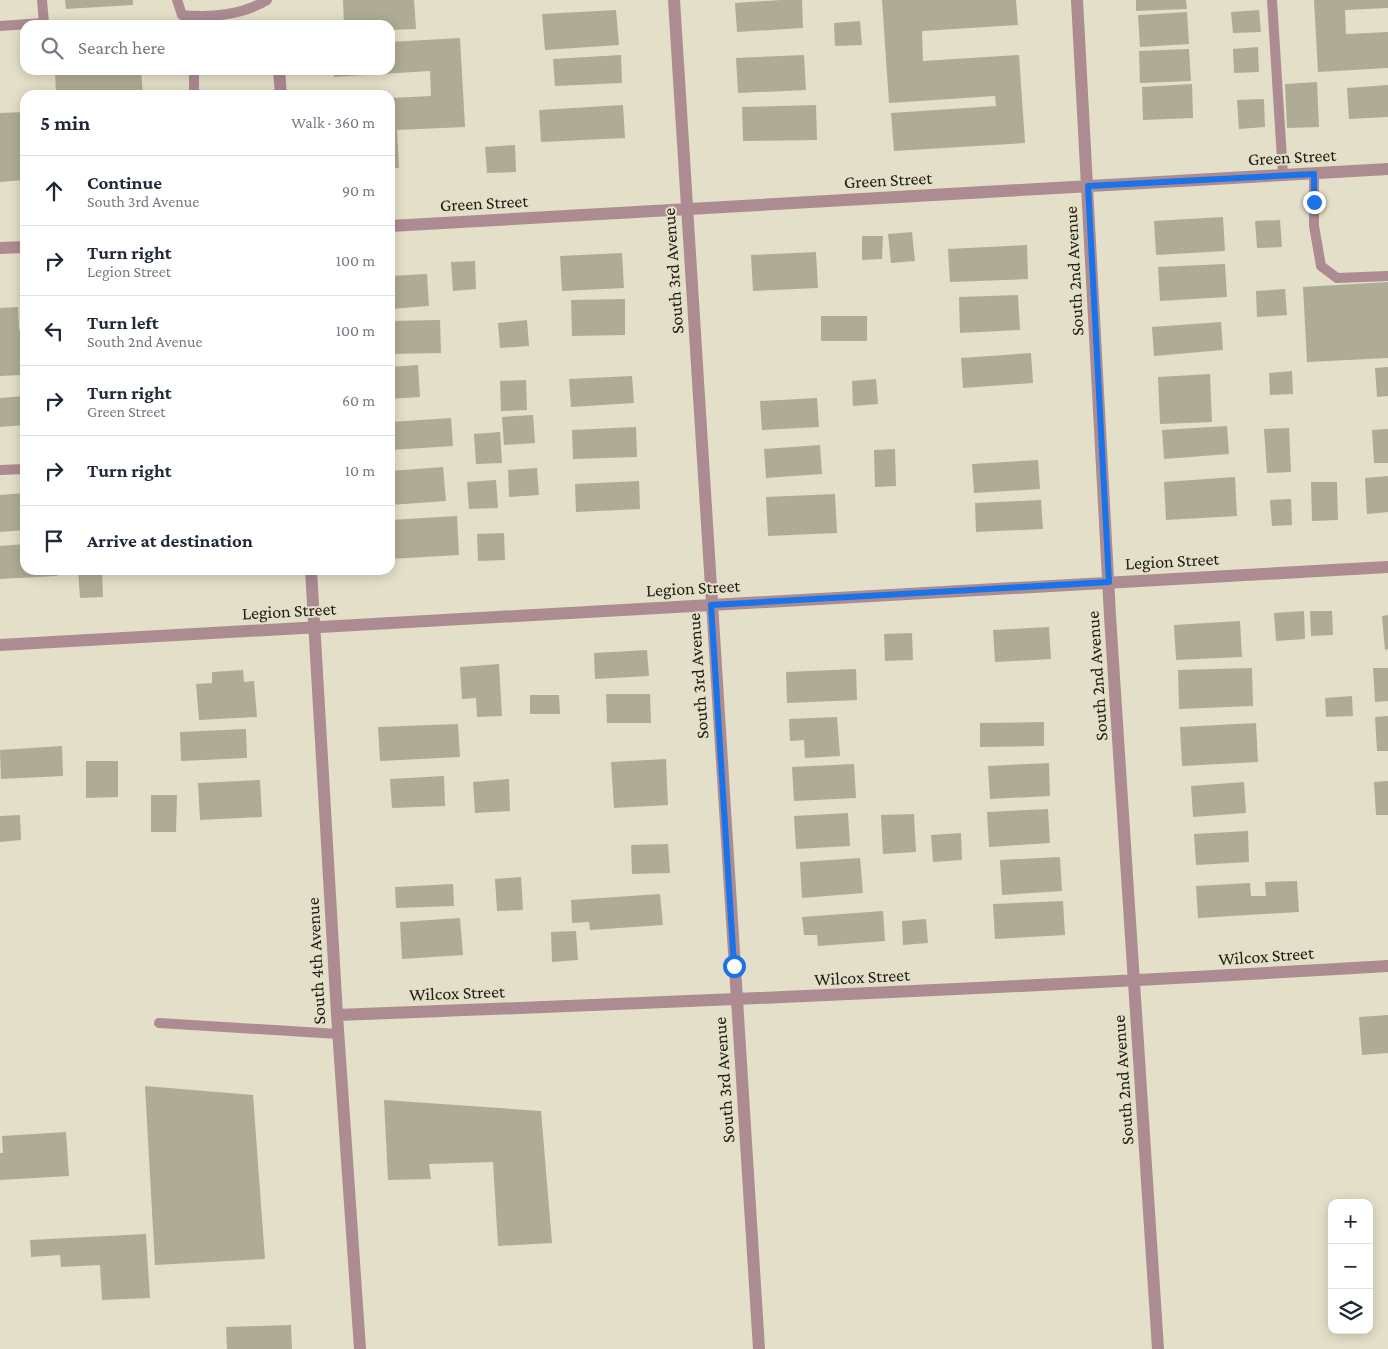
<!DOCTYPE html>
<html lang="en">
<head>
<meta charset="utf-8">
<style>
	:root { --surface:#fff; --page:#f6f6f7; --text:#1f2937; --muted:#747a83; --line:#e0e1e3 }
	body { margin:0; font-family:"Crimson Pro",serif; background:var(--page); color:var(--text) }
	.controls { position:absolute; right:15px; bottom:15px; display:grid; overflow:hidden; border-radius:10px; box-shadow:0 2px 12px #0003 }
	.controls button { width:45px; height:45px; display:grid; place-items:center; padding:0; border:0; border-bottom:1px solid var(--line); background:var(--surface); color:var(--text); font:25px sans-serif }
	.stop { position:absolute; width:15px; height:15px; margin:-11px; border:4px solid #1a73e8; border-radius:50%; background:#fff }
	.stop.end { background:#1a73e8; border-color:#fff; box-shadow:0 1px 5px #0008 }
	.list { margin:0; padding:0; list-style:none }
	h2 { display:flex; justify-content:space-between; align-items:center; height:65px; margin:0; padding:0 20px; font-size:21px }
	h2 small { font-size:16px; font-weight:400; color:var(--muted) }
	.list li { display:grid; grid-template-columns:32px 1fr auto; gap:15px; align-items:center; box-sizing:border-box; height:70px; padding:0 20px; border-top:1px solid var(--line) }
	.list b { display:block; font-size:19px; white-space:nowrap }
	.list p { margin:0; font-size:16px; white-space:nowrap; color:var(--muted) }
	.list em { font-size:16px; font-style:normal; color:var(--muted) }
	.icon { flex:none; width:28px; height:28px; fill:none; stroke:currentColor; stroke-width:2; stroke-linecap:round; stroke-linejoin:round }
	.map { position:relative; flex:none; width:1388px; height:1349px; overflow:hidden }
	.search { position:absolute; background:var(--surface); box-shadow:0 2px 12px #0003; left:20px; top:20px; width:375px; height:55px; display:flex; align-items:center; gap:12px; box-sizing:border-box; padding:0 18px; border-radius:15px; color:var(--muted); font-size:19px }
	.panel { position:absolute; background:var(--surface); box-shadow:0 2px 12px #0003; left:20px; top:90px; width:375px; height:485px; border-radius:15px }
	.map>svg:first-child { display:block }
	.building { fill:#afac95 }
	.lines { fill:none; stroke-linecap:round; stroke-linejoin:round }
	.lane { stroke:#ac8b91; stroke-width:10 }
	.street { stroke:#ac8b91; stroke-width:12 }
	.route { stroke:#1a73e8; stroke-width:6 }
	.labels { text-anchor:middle; dominant-baseline:central; stroke-width:4; stroke-linejoin:round; paint-order:stroke }
	.street-label { font-size:18px; fill:#212017; stroke:#e3dfc8 }
</style>
</head>
<body>
<div class="map">
<svg width="1388" height="1349" viewBox="0 0 1388 1349">
	<rect width="100%" height="100%" fill="#e3dfc8"/>
	<path class="building" d="M65,0H133V5L66,9Z
		M343,0H414L416,29L390,30V25H344Z
		M781,0H802L803,28L737,32L735,3Z
		M882,0H1016L1018,25L922,31L923,61L1019,55L1025,143L894,151L891,113L996,106L995,96L889,103Z
		M1136,0H1186L1187,9L1136,11Z
		M1314,0H1388V8L1345,10L1346,34L1388,32V68L1318,72Z
		M616,10L619,45L545,50L542,14Z
		M1259,10L1261,32L1233,33L1231,12Z
		M1187,12L1189,44L1140,47L1138,15Z
		M860,21L862,45L835,46L834,23Z
		M460,38L465,127L397,130L399,168H390V98L431,96L430,71L334,77L333,70H390V42Z
		M1258,47L1259,72L1234,73L1233,49Z
		M1189,49L1191,81L1140,83L1139,51Z
		M621,55L622,83L555,86L553,59Z
		M804,55L806,90L738,93L736,58Z
		M55,70H141L143,95H56Z
		M1317,82L1319,127L1287,128L1285,84Z
		M1192,84L1193,118L1143,120L1142,87Z
		M1388,85V117L1349,119L1347,88Z
		M1264,99L1265,127L1239,129L1237,100Z
		M623,105L625,138L541,142L539,110Z
		M816,105L817,140L743,141L742,107Z
		M25,112V180L0,182V113Z
		M515,145L516,172L487,173L485,147Z
		M1223,217L1225,251L1156,255L1154,221Z
		M1280,220L1282,247L1257,248L1255,221Z
		M912,232L915,261L891,263L888,234Z
		M862,236H883L882,259L862,260Z
		M1027,245L1028,279L950,282L948,249Z
		M816,252L818,288L753,291L751,255Z
		M622,253L624,288L562,291L560,256Z
		M475,261L476,289L453,291L451,262Z
		M1225,264L1227,297L1160,301L1158,267Z
		M427,274L429,306L390,309V276Z
		M1388,282V358L1307,362L1303,287Z
		M1285,289L1287,315L1257,317L1256,291Z
		M1018,295L1020,330L960,333L959,297Z
		M625,299V335L572,336L571,300Z
		M18,307L19,330H25V353L20,354L21,375L0,376V308Z
		M821,316H867V341H821Z
		M440,320L441,353L390,354V321Z
		M527,320L529,346L500,348L498,323Z
		M1221,322L1223,350L1154,356L1152,327Z
		M1031,353L1033,383L963,388L961,358Z
		M418,365L420,397L390,399V367Z
		M1388,367V396L1377,397L1375,368Z
		M1292,371L1293,394L1270,395L1269,373Z
		M1210,374L1212,422L1160,424L1158,377Z
		M632,376L634,403L571,407L569,379Z
		M876,379L878,404L853,406L852,381Z
		M526,380L527,410L501,411L500,381Z
		M25,396V425L0,427V398Z
		M817,398L819,427L762,430L760,401Z
		M533,415L535,443L504,445L502,417Z
		M451,418L453,446L390,450V422Z
		M1227,426L1229,454L1164,459L1162,430Z
		M636,427L637,457L573,459L572,430Z
		M1289,428L1291,472L1267,473L1264,429Z
		M1388,429V463H1374L1372,430Z
		M500,432L502,463L476,464L474,434Z
		M820,445L822,474L766,478L764,449Z
		M895,449L896,486L875,487L874,450Z
		M1038,460L1040,489L974,493L972,464Z
		M443,467L446,501L390,505V471Z
		M537,468L539,495L509,497L508,470Z
		M1388,476V512L1367,514L1365,478Z
		M1235,477L1237,516L1166,520L1164,482Z
		M496,480L498,508L469,509L467,482Z
		M639,481L640,509L576,512L575,484Z
		M1311,482H1337L1338,520L1312,521Z
		M25,493V530L0,532V495Z
		M835,494L837,533L768,536L766,497Z
		M1291,499L1292,525L1272,526L1270,500Z
		M1041,500L1043,529L976,532L975,503Z
		M457,516L459,555L390,559V520Z
		M504,533L505,560L478,561L477,534Z
		M25,544V570H57V576L0,579V546Z
		M78,570H102L103,597L80,598Z
		M1304,611L1305,639L1276,641L1274,613Z
		M1310,611H1332L1333,635L1311,636Z
		M1388,615V649L1385,650L1382,616Z
		M1240,621L1242,657L1176,660L1174,625Z
		M1049,627L1051,659L995,662L993,630Z
		M912,633L913,660L885,661L884,634Z
		M647,650L649,676L595,679L594,653Z
		M499,664L502,716L477,717L476,698L462,699L460,667Z
		M1252,668L1253,706L1179,709L1178,670Z
		M1373,668H1388V701L1375,702Z
		M856,669L857,700L787,703L786,672Z
		M243,670L244,682L254,681L257,717L199,720L196,684L212,683V672Z
		M606,694H650L651,723H607Z
		M530,695H559L560,714H530Z
		M1352,696L1353,716L1326,717L1325,698Z
		M1388,716V751H1377L1375,717Z
		M837,717L840,756L805,758L804,740L790,741L789,719Z
		M1044,722V746L980,747V723Z
		M1256,723L1258,762L1182,766L1180,727Z
		M458,724L460,757L380,761L378,727Z
		M246,729L247,758L181,761L180,732Z
		M62,746L63,776L1,779L0,750Z
		M666,759L668,805L614,808L611,762Z
		M86,761H118V797L86,798Z
		M1049,763L1050,796L990,799L988,766Z
		M854,764L856,798L794,801L792,767Z
		M444,776L445,806L392,808L390,779Z
		M509,779L510,811L475,813L473,782Z
		M260,780L262,817L200,820L198,783Z
		M1388,781V815H1376L1374,782Z
		M1244,782L1246,813L1193,817L1191,786Z
		M151,795H177L176,832H151Z
		M1048,809L1050,843L989,847L987,812Z
		M848,813L850,846L796,849L794,816Z
		M914,814L916,852L883,854L881,815Z
		M20,815L21,840L0,842V816Z
		M1248,831L1249,862L1196,865L1194,834Z
		M961,833L962,860L933,862L931,835Z
		M668,844L670,873L632,874L631,845Z
		M1060,857L1062,891L1002,895L1000,860Z
		M860,858L863,893L802,898L800,862Z
		M521,877L523,910L497,911L495,879Z
		M1297,881L1299,912L1198,918L1196,886L1250,883L1251,896H1266L1265,882Z
		M453,884L454,906L396,908L395,887Z
		M660,894L663,925L590,930L589,922L572,923L571,900Z
		M1063,901L1065,935L995,939L993,904Z
		M883,911L885,941L818,946L817,935H804L802,917Z
		M460,918L463,955L402,959L400,922Z
		M926,919L928,943L903,945L902,921Z
		M576,931L578,960L552,962L551,932Z
		M1388,1015V1053L1362,1055L1359,1017Z
		M145,1086L253,1095L265,1259L155,1265Z
		M384,1100L541,1111L552,1243L498,1246L493,1162L429,1164L431,1179L388,1180Z
		M66,1132L69,1176L0,1180V1153H3L2,1136Z
		M146,1234L150,1298L102,1300L100,1265L61,1267L60,1255L31,1257L30,1240Z
		M291,1325L292,1349H227L226,1327Z"/>
	<g class="lines">
		<path class="lane" d="M177,0L182,15C210,18 243,15 267,0
			M1272,0L1283,175
			M0,26L44,23L42,0
			M194,70V95
			M1314,174V226L1321,266L1337,278L1388,276
			M0,470L25,469
			M159,1023L338,1034"/>
		<path class="street" d="M674,0L759,1349
			M1077,0L1110,616L1158,1349
			M279,70L281,95
			M390,226L1388,169
			M0,248L25,247
			M311,570L337,1015L360,1349
			M0,645L1388,567
			M337,1015C687,1002 1038,987 1388,966"/>
	</g>
	<g class="lines">
		<path class="route" d="M734,966L711,605L1109,582L1088,186L1314,174V202"/>
	</g>
	<g class="labels">
		<g class="street-label">
			<text transform="translate(1292 157) rotate(-3)">Green Street</text>
			<text transform="translate(888 180) rotate(-3)">Green Street</text>
			<text transform="translate(484 203) rotate(-3)">Green Street</text>
			<text transform="translate(673 271) rotate(-94)">South 3rd Avenue</text>
			<text transform="translate(1074 271) rotate(-93)">South 2nd Avenue</text>
			<text transform="translate(1172 561) rotate(-3)">Legion Street</text>
			<text transform="translate(693 588) rotate(-3)">Legion Street</text>
			<text transform="translate(289 611) rotate(-3)">Legion Street</text>
			<text transform="translate(698 676) rotate(-94)">South 3rd Avenue</text>
			<text transform="translate(1097 676) rotate(-94)">South 2nd Avenue</text>
			<text transform="translate(1266 956) rotate(-4)">Wilcox Street</text>
			<text transform="translate(316 961) rotate(-93)">South 4th Avenue</text>
			<text transform="translate(862 977) rotate(-3)">Wilcox Street</text>
			<text transform="translate(457 993) rotate(-2)">Wilcox Street</text>
			<text transform="translate(724 1080) rotate(-94)">South 3rd Avenue</text>
			<text transform="translate(1123 1080) rotate(-94)">South 2nd Avenue</text>
		</g>
	</g>
</svg>
<div class="controls">
<button>+</button>
<button>−</button>
<button><svg class="icon" aria-label="layers" viewBox="0 0 24 24"><path d="M12 4l9 5-9 5-9-5zM3 14l9 5 9-5"/></svg></button>
</div>
<div class="stop" style="left:734px;top:966px"></div>
<div class="stop end" style="left:1314px;top:202px"></div>
<div class="search"><svg class="icon" aria-label="search" viewBox="0 0 24 24"><circle cx="10" cy="10" r="6"/><path d="M15 15l6 6"/></svg>Search here</div>
<section class="panel">
<h2>5 min<small>Walk · 360 m</small></h2>
<ul class="list">
<li><svg class="icon" aria-label="ahead" viewBox="0 0 24 24"><path d="M12 20V5M6 11l6-6 6 6"/></svg><div><b>Continue</b><p>South 3rd Avenue</p></div><em>90 m</em></li>
<li><svg class="icon" aria-label="right" viewBox="0 0 24 24"><path d="M7 20v-9h11M14 6l5 5-5 5"/></svg><div><b>Turn right</b><p>Legion Street</p></div><em>100 m</em></li>
<li><svg class="icon" aria-label="left" viewBox="0 0 24 24"><path d="M17 20v-9H6M10 6l-5 5 5 5"/></svg><div><b>Turn left</b><p>South 2nd Avenue</p></div><em>100 m</em></li>
<li><svg class="icon" aria-label="right" viewBox="0 0 24 24"><path d="M7 20v-9h11M14 6l5 5-5 5"/></svg><div><b>Turn right</b><p>Green Street</p></div><em>60 m</em></li>
<li><svg class="icon" aria-label="right" viewBox="0 0 24 24"><path d="M7 20v-9h11M14 6l5 5-5 5"/></svg><div><b>Turn right</b></div><em>10 m</em></li>
<li><svg class="icon" aria-label="arrive" viewBox="0 0 24 24"><path d="M6 21V4h12l-3 4 3 4H6"/></svg><div><b>Arrive at destination</b></div></li>
</ul>
</section>
</div>
</body>
</html>
